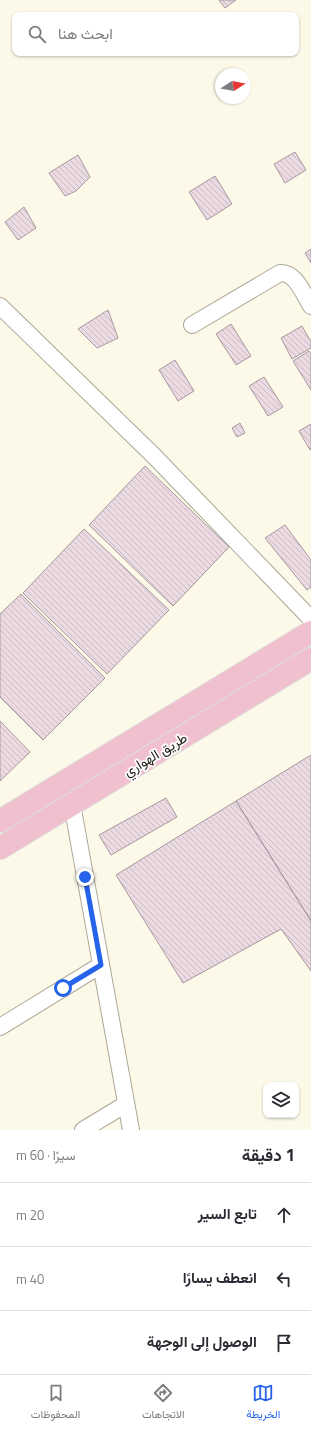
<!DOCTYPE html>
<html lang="ar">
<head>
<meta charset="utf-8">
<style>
	:root { --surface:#fff; --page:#f7f7f7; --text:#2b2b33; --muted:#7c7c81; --line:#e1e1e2; --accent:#2563eb }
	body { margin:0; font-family:"Titillium Web",Vazirmatn,sans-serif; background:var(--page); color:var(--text); direction:rtl }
	.controls { position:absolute; right:12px; bottom:12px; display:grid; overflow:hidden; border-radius:8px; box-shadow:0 1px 3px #0004 }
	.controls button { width:36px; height:36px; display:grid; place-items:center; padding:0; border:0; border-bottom:1px solid var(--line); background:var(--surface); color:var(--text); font:20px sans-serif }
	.compass { position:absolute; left:215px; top:68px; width:36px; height:36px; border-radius:50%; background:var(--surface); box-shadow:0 1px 3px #0004; rotate:79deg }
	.stop { position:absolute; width:12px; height:12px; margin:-9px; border:3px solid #2563eb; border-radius:50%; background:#fff }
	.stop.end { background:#2563eb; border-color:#fff; box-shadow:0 1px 4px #0008 }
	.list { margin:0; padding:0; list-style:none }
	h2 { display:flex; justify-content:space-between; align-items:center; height:52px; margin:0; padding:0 16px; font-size:17px }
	h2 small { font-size:13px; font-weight:400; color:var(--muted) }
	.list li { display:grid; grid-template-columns:26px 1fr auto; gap:12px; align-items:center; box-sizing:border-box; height:64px; padding:0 16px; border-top:1px solid var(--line) }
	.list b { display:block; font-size:15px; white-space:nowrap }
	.list em { font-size:13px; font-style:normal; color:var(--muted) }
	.icon { flex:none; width:22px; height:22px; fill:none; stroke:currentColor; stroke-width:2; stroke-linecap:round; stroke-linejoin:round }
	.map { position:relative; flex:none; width:311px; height:1130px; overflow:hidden; direction:ltr }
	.search { position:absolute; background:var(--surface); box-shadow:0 1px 3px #0004; left:12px; right:12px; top:12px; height:44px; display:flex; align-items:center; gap:10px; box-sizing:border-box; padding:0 14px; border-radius:8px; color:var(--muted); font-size:15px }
	.sheet { height:244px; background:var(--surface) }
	nav { display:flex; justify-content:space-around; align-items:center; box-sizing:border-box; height:56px; border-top:1px solid var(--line); background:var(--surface); font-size:11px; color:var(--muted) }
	nav a { display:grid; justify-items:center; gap:2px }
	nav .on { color:var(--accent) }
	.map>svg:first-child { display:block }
	.building { fill:url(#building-back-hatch); stroke:#a7979f }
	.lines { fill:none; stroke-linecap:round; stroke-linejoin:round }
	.minor-casing { stroke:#aba797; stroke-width:18 }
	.highway-casing { stroke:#dcdcdb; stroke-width:24 }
	.minor { stroke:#fff; stroke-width:16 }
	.highway { stroke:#f1c0cf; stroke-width:22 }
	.route { stroke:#2563eb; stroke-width:5 }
	.labels { text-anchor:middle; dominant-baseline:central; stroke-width:3.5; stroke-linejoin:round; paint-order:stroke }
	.street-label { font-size:14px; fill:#24221c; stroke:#fff }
</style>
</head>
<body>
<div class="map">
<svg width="311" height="1130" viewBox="0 0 311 1130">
	<defs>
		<pattern id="building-back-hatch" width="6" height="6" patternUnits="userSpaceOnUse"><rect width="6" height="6" fill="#ebdae2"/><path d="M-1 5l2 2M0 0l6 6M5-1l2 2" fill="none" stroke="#c9bbc1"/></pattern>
	</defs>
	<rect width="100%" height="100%" fill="#fdf9e8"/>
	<path class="building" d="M219,0H236L225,8Z
		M295,152L306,170L285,183L274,164Z
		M78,155L90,177L76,191L65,196L49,173Z
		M215,176L232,204L207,220L189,192Z
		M24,207L36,228L18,240L5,222Z
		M311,249V263L305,253Z
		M108,310L118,338L97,348L78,329Z
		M231,324L251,356L236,365L216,334Z
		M302,326L311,342V348L292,359L281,338Z
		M309,351L311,354V390L293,361Z
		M175,360L194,391L178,401L159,370Z
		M264,377L283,407L268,416L249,386Z
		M240,423L245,433L237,437L232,428Z
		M311,424V449L310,450L299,431Z
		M145,466L229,547L173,606L89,525Z
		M285,525L311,560V587L307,590L265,538Z
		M84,529L169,610L107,674L23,593Z
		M21,594L105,678L43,740L0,697V614Z
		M0,721L30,752L0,781Z
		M311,755V921L236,801Z
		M166,798L177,817L111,855L99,835Z
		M236,801L311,921V971L281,929L183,983L116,875Z"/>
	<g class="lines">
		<g class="minor-casing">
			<path id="minor" d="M0,306L155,457L311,619
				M192,325L280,273C296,272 304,295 311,306
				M72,804L131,1130
				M0,1027L101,965
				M83,1130L126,1104"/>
		</g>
		<g class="highway-casing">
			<path id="highway" d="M0,821L311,632
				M0,848L311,659"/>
		</g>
		<use href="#minor" class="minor"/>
		<use href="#highway" class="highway"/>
	</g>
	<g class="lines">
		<path class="route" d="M63,988L101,965L85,877"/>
	</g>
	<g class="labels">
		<g class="street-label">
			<text transform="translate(155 754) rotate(-31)">طريق الهواري</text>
		</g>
	</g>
</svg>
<div class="controls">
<button><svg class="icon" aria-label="layers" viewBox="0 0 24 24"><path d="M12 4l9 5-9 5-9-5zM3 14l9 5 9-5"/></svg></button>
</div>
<svg class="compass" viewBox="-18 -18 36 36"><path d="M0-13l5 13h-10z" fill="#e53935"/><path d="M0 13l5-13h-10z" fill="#7c7c81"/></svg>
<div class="stop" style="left:63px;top:988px"></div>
<div class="stop end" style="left:85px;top:877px"></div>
<div class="search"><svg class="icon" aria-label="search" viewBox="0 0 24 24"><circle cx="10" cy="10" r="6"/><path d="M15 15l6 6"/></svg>ابحث هنا</div>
</div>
<section class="sheet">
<h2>1 دقيقة<small>سيرًا · 60 m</small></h2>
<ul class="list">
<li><svg class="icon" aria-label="ahead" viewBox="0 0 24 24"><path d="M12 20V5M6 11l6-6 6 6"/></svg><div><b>تابع السير</b></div><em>20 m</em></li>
<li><svg class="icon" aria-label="left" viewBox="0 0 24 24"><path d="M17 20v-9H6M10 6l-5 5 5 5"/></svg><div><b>انعطف يسارًا</b></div><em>40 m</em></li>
<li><svg class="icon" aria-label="arrive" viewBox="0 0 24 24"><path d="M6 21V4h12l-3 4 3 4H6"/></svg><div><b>الوصول إلى الوجهة</b></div></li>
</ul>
</section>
<nav>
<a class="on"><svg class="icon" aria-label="map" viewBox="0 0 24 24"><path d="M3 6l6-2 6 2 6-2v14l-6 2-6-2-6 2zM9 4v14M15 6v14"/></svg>الخريطة</a>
<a><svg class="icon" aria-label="directions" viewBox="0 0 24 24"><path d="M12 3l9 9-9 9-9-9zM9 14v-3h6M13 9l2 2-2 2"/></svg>الاتجاهات</a>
<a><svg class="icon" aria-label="saved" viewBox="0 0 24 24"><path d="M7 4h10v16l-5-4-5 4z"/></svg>المحفوظات</a>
</nav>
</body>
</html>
